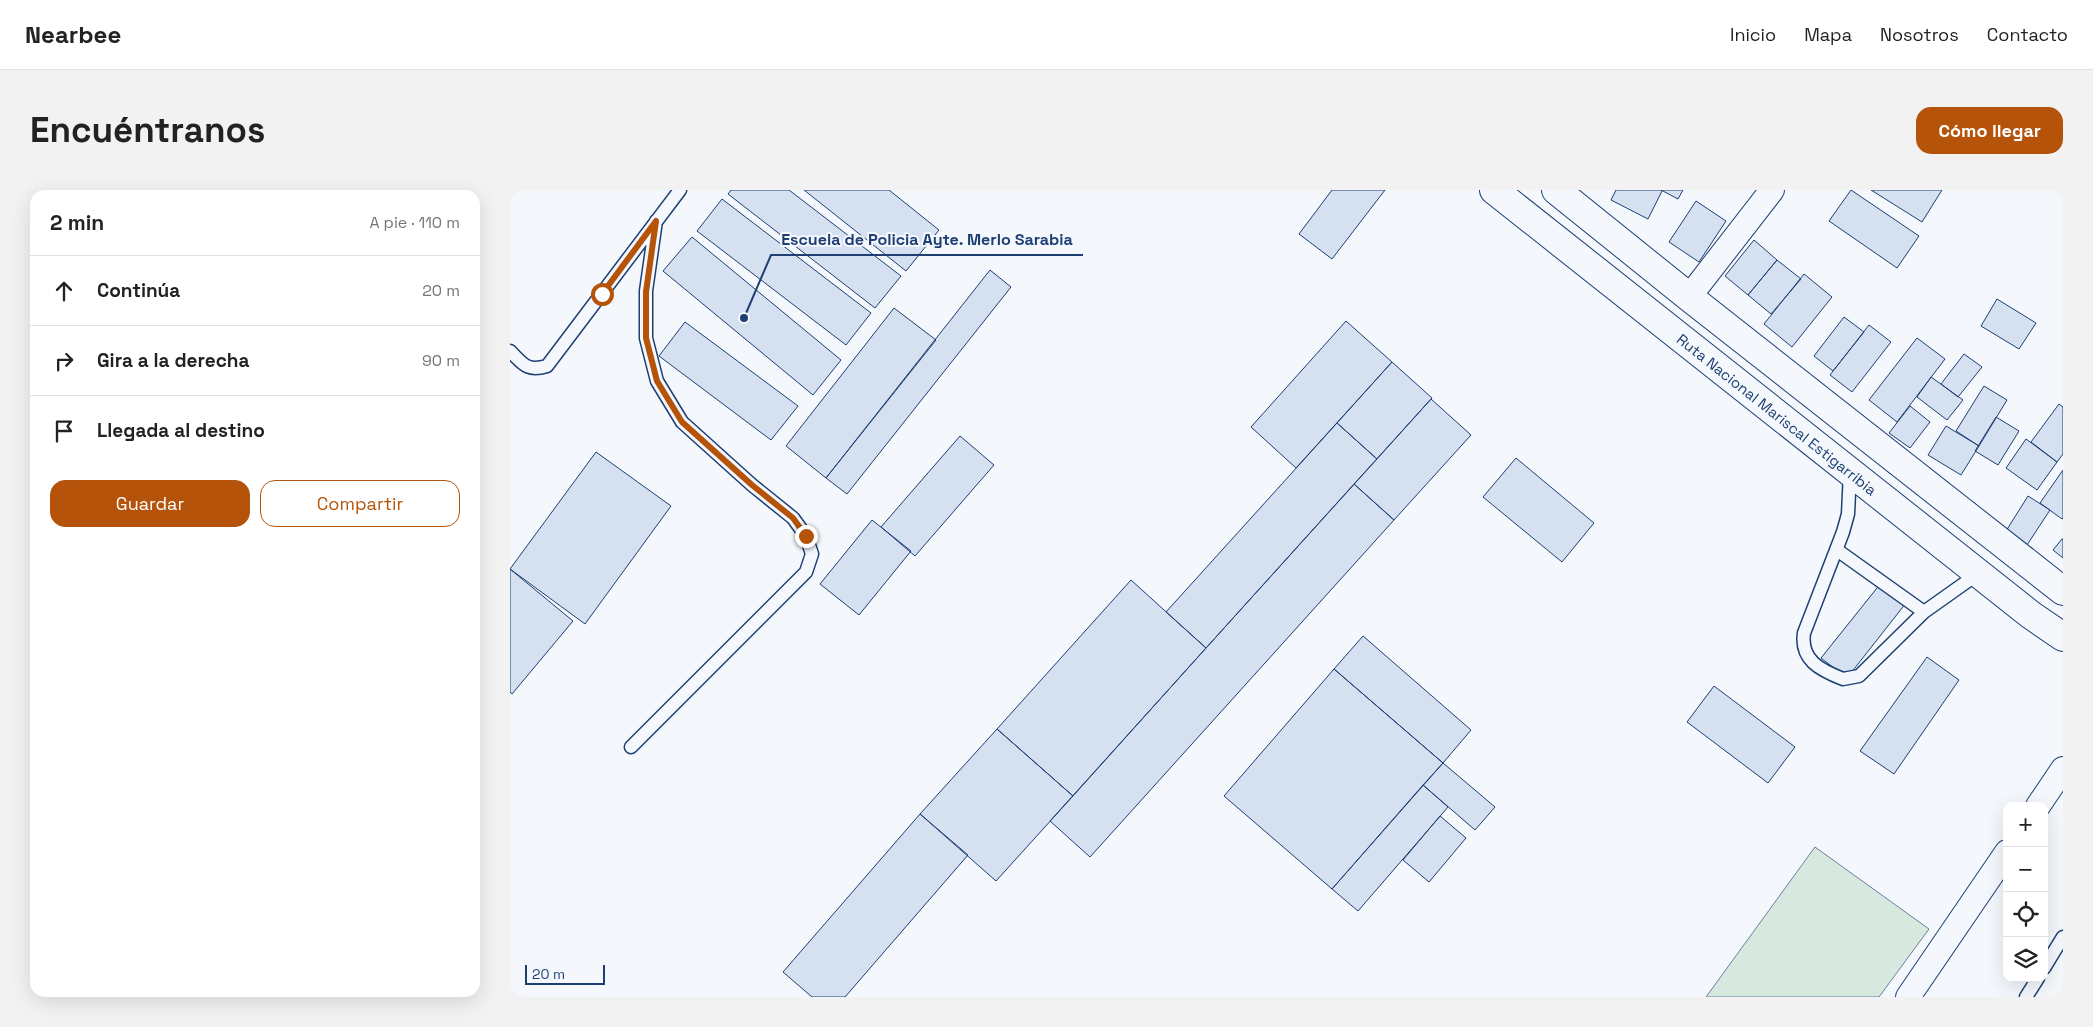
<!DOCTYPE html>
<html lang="es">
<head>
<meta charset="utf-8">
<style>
	:root { --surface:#fff; --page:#f2f2f2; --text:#222; --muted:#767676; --line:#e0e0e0; --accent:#b45309 }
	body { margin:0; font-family:"Space Grotesk",sans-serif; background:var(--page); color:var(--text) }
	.controls { position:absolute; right:15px; bottom:15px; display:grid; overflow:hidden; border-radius:10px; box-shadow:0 5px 20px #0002 }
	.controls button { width:45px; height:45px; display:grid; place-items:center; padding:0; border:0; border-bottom:1px solid var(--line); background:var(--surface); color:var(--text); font:25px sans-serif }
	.scale { position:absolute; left:15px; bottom:12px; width:80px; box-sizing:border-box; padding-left:5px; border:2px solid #1d3f73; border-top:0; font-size:14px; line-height:18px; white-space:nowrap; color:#1d3f73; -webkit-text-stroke:4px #f4f7fb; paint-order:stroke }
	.stop { position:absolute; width:15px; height:15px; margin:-11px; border:4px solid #b45309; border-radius:50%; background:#fff }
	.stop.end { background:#b45309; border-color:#fff; box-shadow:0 1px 5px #0008 }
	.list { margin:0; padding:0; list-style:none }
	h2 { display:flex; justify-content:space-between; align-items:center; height:65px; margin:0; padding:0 20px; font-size:21px }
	h2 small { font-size:16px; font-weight:400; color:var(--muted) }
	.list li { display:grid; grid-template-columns:32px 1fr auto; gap:15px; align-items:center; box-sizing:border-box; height:70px; padding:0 20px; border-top:1px solid var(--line) }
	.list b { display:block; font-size:19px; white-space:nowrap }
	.list em { font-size:16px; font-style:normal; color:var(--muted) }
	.actions { display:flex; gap:10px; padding:15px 20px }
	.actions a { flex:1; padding:11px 0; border:1px solid var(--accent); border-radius:15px; text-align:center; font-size:18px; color:var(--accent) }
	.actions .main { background:var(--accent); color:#fff }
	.icon { flex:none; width:28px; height:28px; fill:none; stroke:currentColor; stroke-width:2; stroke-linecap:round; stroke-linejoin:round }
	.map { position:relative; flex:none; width:1553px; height:807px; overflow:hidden; border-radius:15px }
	header { display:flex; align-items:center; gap:30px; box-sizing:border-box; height:70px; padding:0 25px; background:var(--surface); border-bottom:1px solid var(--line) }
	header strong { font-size:24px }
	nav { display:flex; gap:28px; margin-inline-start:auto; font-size:18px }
	.intro { display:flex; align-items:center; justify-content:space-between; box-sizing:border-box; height:120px; padding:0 30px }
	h1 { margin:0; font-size:35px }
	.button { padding:12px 22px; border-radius:15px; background:var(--accent); color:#fff; font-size:18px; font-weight:700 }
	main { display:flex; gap:30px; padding:0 30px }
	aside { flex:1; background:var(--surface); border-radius:15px; box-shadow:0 5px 20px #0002 }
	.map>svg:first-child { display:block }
	.green { fill:#d7e8df; stroke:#687fa3 }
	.building { fill:#d5e0f0; stroke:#1d3f73 }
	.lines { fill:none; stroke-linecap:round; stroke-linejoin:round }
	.lane-casing { stroke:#1d3f73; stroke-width:15 }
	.street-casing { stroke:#1d3f73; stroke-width:26 }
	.highway-casing { stroke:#1d3f73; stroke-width:30 }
	.lane { stroke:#f4f7fb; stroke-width:12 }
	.street { stroke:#f4f7fb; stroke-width:24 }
	.highway { stroke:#f4f7fb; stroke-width:28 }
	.route { stroke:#b45309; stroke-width:6 }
	.labels { text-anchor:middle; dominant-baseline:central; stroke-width:4; stroke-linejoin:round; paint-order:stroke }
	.street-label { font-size:15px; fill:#1d3f73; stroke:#f4f7fb }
	.leader { fill:none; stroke:#1d3f73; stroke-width:2 }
	.callout-dot { fill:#1d3f73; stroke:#f4f7fb; stroke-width:2 }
	.callout-label { font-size:16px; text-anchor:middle; font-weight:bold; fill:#1d3f73; stroke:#f4f7fb; stroke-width:4; stroke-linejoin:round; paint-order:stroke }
</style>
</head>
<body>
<header>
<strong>Nearbee</strong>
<nav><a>Inicio</a><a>Mapa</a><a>Nosotros</a><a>Contacto</a></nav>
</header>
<div class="intro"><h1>Encuéntranos</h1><a class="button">Cómo llegar</a></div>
<main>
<aside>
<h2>2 min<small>A pie · 110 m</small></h2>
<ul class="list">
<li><svg class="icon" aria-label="ahead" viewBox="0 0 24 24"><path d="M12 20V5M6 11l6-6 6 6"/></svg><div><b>Continúa</b></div><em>20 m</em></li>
<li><svg class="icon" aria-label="right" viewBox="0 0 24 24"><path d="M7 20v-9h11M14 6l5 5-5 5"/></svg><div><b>Gira a la derecha</b></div><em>90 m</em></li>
<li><svg class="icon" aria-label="arrive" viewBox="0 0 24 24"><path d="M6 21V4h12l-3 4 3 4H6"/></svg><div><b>Llegada al destino</b></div></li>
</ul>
<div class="actions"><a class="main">Guardar</a><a>Compartir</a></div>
</aside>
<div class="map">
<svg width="1553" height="807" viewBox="0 0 1553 807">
	<rect width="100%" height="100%" fill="#f4f7fb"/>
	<path class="green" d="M1305,657L1419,739L1369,807H1196Z"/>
	<path class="building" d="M221,0H279L391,86L365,118L218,4Z
		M294,0H379L429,40L396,81Z
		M822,0H875L822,69L789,44Z
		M1106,0H1151L1152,1L1138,29L1101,10Z
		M1151,0H1173L1168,9Z
		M1341,0L1409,46L1387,78L1319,31Z
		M1361,0H1432L1412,32Z
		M212,9L361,123L336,155L187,41Z
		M1186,11L1216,31L1189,72L1159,52Z
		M182,47L331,170L303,205L153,81Z
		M1244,50L1267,70L1238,105L1215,86Z
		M1267,70L1291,89L1261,124L1238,105Z
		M480,80L501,97L337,304L316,288Z
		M1294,84L1322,107L1282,157L1254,134Z
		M1487,109L1526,133L1509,159L1471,136Z
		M384,118L426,150L316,288L276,256Z
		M1334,127L1354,142L1323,181L1304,166Z
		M836,131L882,172L786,278L741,237Z
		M175,132L288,216L261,250L149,166Z
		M1359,135L1381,152L1342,202L1320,185Z
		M1407,148L1435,169L1387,232L1359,210Z
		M1454,164L1472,177L1448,207L1431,194Z
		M882,172L922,208L867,269L827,233Z
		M1421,187L1453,210L1437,230L1407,207Z
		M1474,196L1497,210L1469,256L1446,241Z
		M921,209L961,245L884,330L844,294Z
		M1549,214L1553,217V264L1547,272L1521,252Z
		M1400,216L1420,232L1400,258L1379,243Z
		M1486,227L1509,241L1488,275L1465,261Z
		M827,233L867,269L696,458L656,422Z
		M1436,236L1469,256L1451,285L1418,265Z
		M450,246L484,275L405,366L371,337Z
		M1516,249L1547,272L1527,300L1496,278Z
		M86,262L161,316L75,434L0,379Z
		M1006,268L1084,333L1052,372L973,307Z
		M1553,280V328L1552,329L1530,313Z
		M844,294L884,330L580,667L540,631Z
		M1518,306L1540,320L1517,355L1496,341Z
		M362,330L401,361L349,425L310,394Z
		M1552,349H1553V368L1543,360Z
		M0,379L63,431L2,504L0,502Z
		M621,390L696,458L563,606L487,539Z
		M1371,393L1396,413L1337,488L1311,468Z
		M853,446L961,540L933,573L824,479Z
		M1417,467L1449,490L1384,584L1350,561Z
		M824,479L933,573L822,699L714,606Z
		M1204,496L1285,557L1258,593L1177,532Z
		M487,539L563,606L486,691L410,624Z
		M933,573L985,617L965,640L913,595Z
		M913,595L938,617L848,721L822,699Z
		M410,624L458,665L335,807H302L273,782Z
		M930,626L956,648L919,692L893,670Z"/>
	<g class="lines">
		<g class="lane-casing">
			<path id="lane" d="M0,161C13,174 17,182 37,176L170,0
				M1340,282L1338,324L1333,342L1294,443C1290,470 1310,480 1333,489L1349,486L1414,422L1469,383
				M1327,360L1414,422
				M121,557L296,382L302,364L296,346L283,328L242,295L172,232L147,191L136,148V101L146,31
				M1534,778L1553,747
				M1516,807L1528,788"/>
		</g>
		<g class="street-casing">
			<path id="street" d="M1179,107L1262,0
				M1528,616L1553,579
				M1398,807L1497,662"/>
		</g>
		<g class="highway-casing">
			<g id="highway">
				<path id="s1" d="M984,0L1521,425L1553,447"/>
				<path d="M1046,0L1179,107L1553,401"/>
			</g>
		</g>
		<use href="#lane" class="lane"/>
		<use href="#street" class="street"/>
		<use href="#highway" class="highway"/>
	</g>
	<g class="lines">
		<path class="route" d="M92,104L146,31L136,102V148L147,191L172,232L242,295L283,328L296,346"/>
	</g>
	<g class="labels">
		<g class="street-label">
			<text stroke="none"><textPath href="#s1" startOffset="361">Ruta Nacional Mariscal Estigarribia</textPath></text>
		</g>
	</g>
	<path class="leader" d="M234 128L261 65H573"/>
	<circle class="callout-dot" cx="234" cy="128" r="5"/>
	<g class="callout-label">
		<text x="417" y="55">Escuela de Policia Ayte. Merlo Sarabia</text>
	</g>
</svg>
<div class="controls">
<button>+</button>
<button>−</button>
<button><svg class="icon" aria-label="locate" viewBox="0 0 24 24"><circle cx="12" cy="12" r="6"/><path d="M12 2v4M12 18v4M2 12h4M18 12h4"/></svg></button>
<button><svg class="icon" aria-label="layers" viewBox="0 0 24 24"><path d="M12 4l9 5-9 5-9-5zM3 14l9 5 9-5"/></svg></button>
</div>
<div class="scale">20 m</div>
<div class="stop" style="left:92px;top:104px"></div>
<div class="stop end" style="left:296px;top:346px"></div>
</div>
</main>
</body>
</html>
